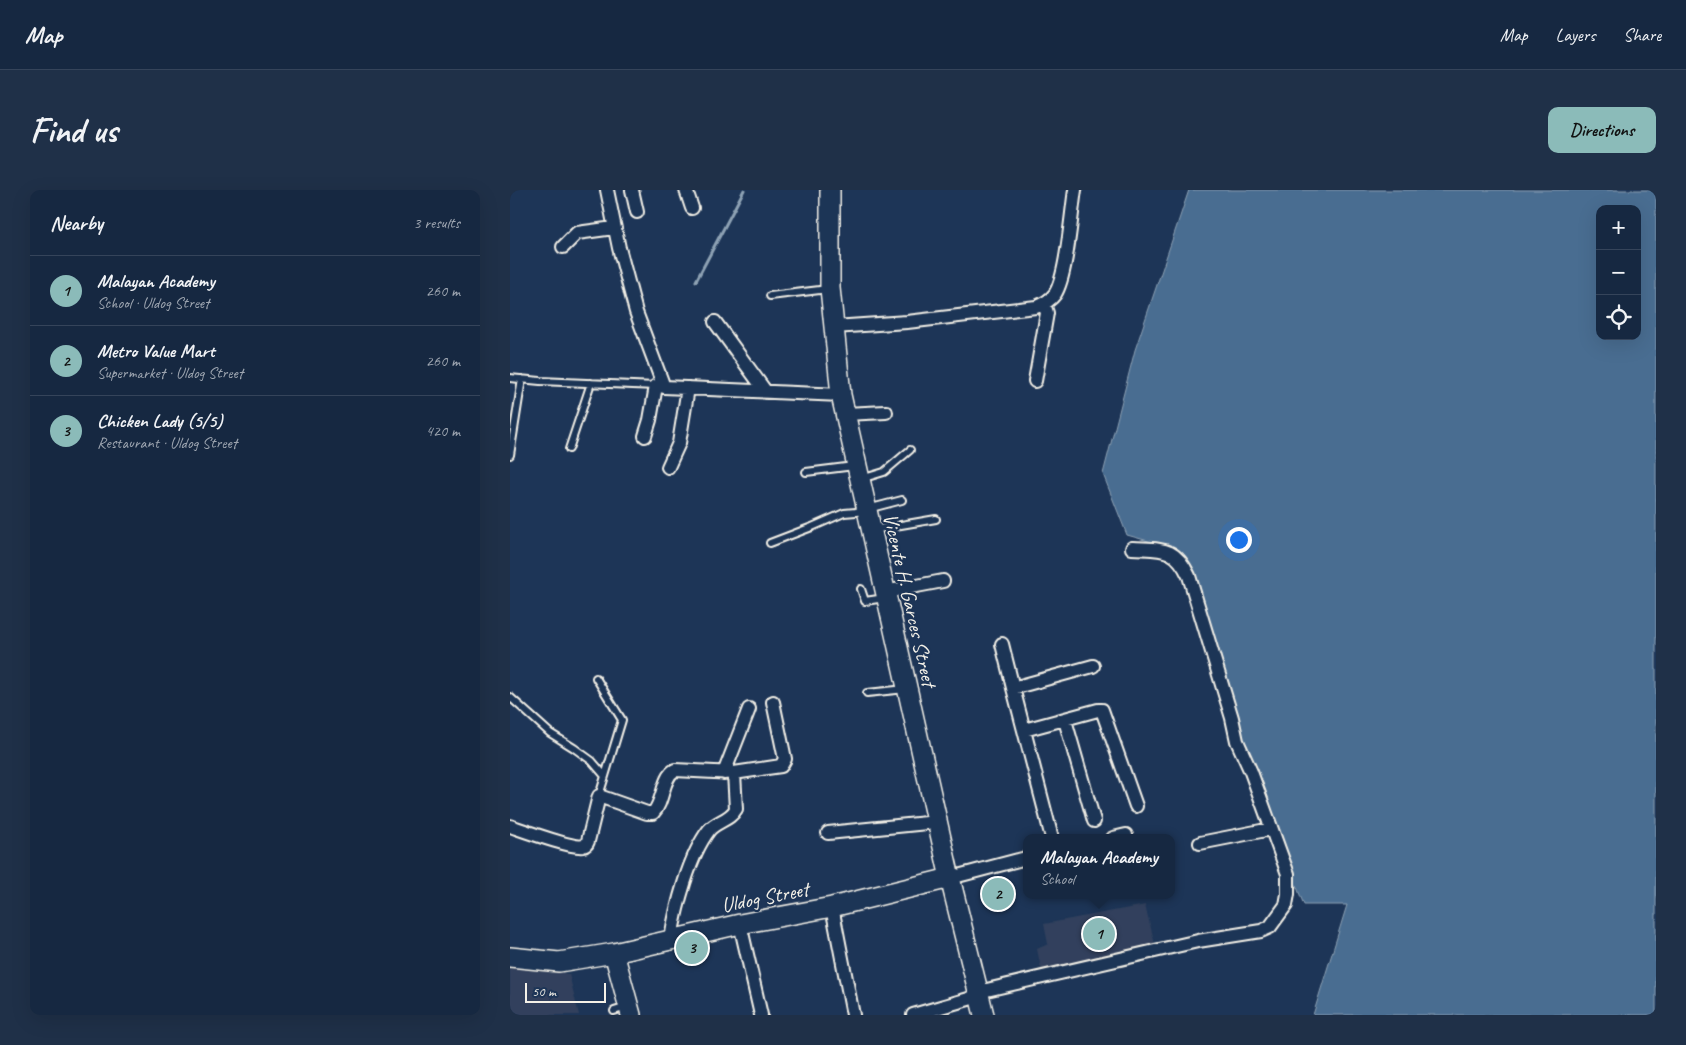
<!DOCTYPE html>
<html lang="en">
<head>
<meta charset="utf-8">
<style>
	:root { --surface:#162841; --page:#1f3048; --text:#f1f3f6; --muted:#9ea6b1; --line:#35445a; --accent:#8bbbb9 }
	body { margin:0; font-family:Caveat,sans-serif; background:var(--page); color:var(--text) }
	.controls { position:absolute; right:15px; top:15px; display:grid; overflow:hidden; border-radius:10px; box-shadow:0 5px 20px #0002 }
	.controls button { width:45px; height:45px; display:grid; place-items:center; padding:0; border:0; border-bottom:1px solid var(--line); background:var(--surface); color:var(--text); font:25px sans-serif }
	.scale { position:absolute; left:15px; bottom:12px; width:81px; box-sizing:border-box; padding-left:5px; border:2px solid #f4f1e8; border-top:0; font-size:14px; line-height:18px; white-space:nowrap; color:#f4f1e8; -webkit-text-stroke:4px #1d3557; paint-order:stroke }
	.you { position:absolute; left:728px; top:349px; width:18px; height:18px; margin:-12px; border:4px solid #fff; border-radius:50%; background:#1a73e8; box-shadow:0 0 0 8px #1a73e833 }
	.badge { display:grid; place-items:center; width:32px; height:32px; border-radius:50%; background:var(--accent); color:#111; font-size:16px; font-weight:700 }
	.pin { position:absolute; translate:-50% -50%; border:2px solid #fff; box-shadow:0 1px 5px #0006 }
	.popup { position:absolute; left:513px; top:644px; width:152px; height:65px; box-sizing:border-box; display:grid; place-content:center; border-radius:10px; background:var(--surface); filter:drop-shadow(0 1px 4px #0005); font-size:16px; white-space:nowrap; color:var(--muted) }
	.popup b { font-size:19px; color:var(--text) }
	.popup::after { content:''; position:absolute; left:50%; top:100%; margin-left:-10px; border:10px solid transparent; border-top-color:var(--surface) }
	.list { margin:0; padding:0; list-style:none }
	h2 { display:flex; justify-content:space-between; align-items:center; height:65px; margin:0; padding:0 20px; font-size:21px }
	h2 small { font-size:16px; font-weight:400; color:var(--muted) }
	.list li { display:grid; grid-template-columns:32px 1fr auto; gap:15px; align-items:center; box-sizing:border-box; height:70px; padding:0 20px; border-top:1px solid var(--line) }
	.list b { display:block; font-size:19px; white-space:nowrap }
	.list p { margin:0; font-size:16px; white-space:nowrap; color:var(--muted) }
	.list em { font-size:16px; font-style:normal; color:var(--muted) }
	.icon { flex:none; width:28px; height:28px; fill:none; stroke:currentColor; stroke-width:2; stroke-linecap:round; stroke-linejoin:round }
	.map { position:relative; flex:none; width:1146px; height:825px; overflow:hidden; border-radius:10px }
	header { display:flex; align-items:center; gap:30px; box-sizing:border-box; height:70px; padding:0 25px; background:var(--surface); border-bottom:1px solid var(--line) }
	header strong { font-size:24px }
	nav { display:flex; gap:28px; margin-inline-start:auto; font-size:18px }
	.intro { display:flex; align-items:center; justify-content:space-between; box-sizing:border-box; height:120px; padding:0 30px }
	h1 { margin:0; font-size:35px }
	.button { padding:12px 22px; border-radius:10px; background:var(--accent); color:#111; font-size:18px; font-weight:700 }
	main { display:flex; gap:30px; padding:0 30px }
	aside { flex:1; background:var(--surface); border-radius:10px; box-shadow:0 5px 20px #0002 }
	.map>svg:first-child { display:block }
	.built { fill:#31415d }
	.water { fill:#4a6d91; stroke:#8ea2b4; fill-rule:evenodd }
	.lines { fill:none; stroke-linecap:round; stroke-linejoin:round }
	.stream { stroke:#8ea2b4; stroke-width:3 }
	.lane-casing { stroke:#f4f1e8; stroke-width:10 }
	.street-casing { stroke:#f4f1e8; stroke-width:16 }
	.secondary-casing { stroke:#f4f1e8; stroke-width:22 }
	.lane { stroke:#1d3557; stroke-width:6 }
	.street { stroke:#1d3557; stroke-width:12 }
	.secondary { stroke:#1d3557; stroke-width:19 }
	.labels { text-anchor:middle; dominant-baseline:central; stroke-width:4.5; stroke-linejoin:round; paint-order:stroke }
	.street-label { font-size:21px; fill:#f4f1e8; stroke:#1d3557 }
</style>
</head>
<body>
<header>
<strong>Map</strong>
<nav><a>Map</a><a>Layers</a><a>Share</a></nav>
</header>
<div class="intro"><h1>Find us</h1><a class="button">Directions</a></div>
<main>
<aside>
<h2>Nearby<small>3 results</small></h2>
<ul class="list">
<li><span class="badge">1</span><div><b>Malayan Academy</b><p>School · Uldog Street</p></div><em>260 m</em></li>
<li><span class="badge">2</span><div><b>Metro Value Mart</b><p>Supermarket · Uldog Street</p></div><em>260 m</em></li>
<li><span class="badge">3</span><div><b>Chicken Lady (5/5)</b><p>Restaurant · Uldog Street</p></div><em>420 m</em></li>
</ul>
</aside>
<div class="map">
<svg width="1146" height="825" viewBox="0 0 1146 825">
	<rect width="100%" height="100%" fill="#1d3557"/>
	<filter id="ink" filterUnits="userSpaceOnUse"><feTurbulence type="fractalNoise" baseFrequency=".02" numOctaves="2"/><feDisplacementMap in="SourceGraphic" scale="10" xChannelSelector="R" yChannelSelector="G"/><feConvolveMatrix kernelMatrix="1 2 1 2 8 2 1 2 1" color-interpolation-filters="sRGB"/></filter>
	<g filter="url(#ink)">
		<path class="built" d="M635,715L646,758L532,784L527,759L538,754L534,734Z
			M0,773L59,784L69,825H0Z"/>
		<path class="water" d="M679,0H1146V825H803L837,715H794L727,546L691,418L660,357L617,345L593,284L625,160ZM1090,19H1127V146H1090Z"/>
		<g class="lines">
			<path class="stream" d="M186,91L234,0"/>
			<g class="lane-casing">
				<path id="lane" d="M260,106L318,99
					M0,188L30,191L146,196
					M59,259L81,193
					M0,265L12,189
					M296,282L344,276
					M351,289L374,282L400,260
					M362,340L426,329
					M260,353L302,337L334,323L346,322L392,310
					M351,399L355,411L375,408
					M86,488L112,530L89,606
					M357,503L396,499
					M0,507L40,543L64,558L82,571L94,585
					M104,821L117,817"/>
			</g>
			<g class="street-casing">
				<path id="street" d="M97,0L109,58L126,122L154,197L331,205
					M122,0L127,22
					M176,0L182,18
					M53,57L67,43L104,38
					M205,132L256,202
					M324,137L397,132L526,117C534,114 540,111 545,104C557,85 561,25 565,0
					M525,191L537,123L534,114
					M335,224L376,222
					M135,246L140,230L146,196
					M158,277L169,253L178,198
					M375,402L433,391
					M492,454L503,498L542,648
					M503,498L583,476
					M555,530L584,631
					M514,540L588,520H592L626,616
					M214,583L239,519
					M0,636C12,640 64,659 73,656C77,655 77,654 78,651L89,606L137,623H143C154,612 152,587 165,580L224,583L271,576L275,569L263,512
					M318,643L427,632
					M603,648L616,645
					M690,653L761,639
					M440,688L516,668
					M322,717L343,825
					M230,734L251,825
					M161,749C166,717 179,666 199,640C207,631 220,630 226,619L224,583
					M468,802L688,751L751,741L760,737L776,715L778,704V684L741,582L727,551L722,528L679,386C665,356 652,360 622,358
					M403,825L469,806"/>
			</g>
			<g class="secondary-casing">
				<path id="secondary" d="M320,0V98L331,205L440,688L474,825
					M104,763L121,825
					M0,767L49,772L104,763L230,734L322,717L440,688"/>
			</g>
			<use href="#lane" class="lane"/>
			<use href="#street" class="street"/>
			<use href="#secondary" class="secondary"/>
		</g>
	</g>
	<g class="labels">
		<g class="street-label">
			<text transform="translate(400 410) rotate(77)">Vicente H. Garces Street</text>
			<text transform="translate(255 707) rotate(-11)">Uldog Street</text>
		</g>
	</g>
</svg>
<div class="controls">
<button>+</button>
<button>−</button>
<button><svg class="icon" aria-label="locate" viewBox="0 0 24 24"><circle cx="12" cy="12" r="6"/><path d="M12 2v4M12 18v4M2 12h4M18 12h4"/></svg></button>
</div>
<div class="scale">50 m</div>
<div class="you"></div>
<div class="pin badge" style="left:589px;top:744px">1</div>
<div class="popup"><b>Malayan Academy</b>School</div>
<div class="pin badge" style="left:488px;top:704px">2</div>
<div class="pin badge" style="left:182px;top:758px">3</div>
</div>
</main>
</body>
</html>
